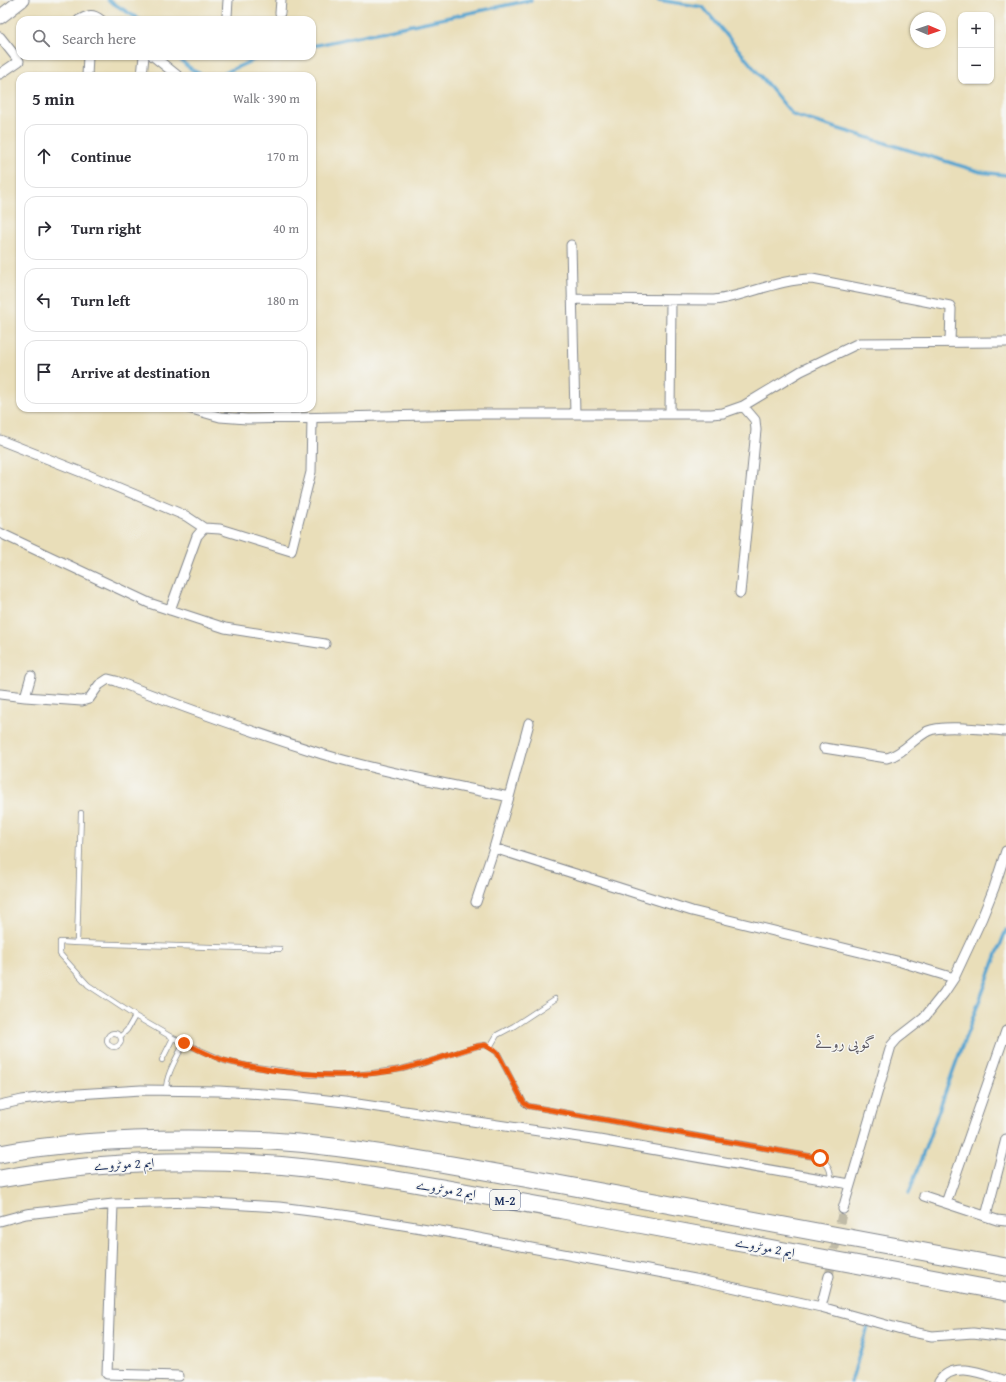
<!DOCTYPE html>
<html lang="en">
<head>
<meta charset="utf-8">
<style>
	:root { --surface:#fff; --page:#f2f2f3; --text:#2b2b33; --muted:#7c7c81; --line:#e1e1e2 }
	body { margin:0; font-family:"Gentium Book Plus",Amiri,serif; background:var(--page); color:var(--text) }
	.controls { position:absolute; right:12px; top:12px; display:grid; overflow:hidden; border-radius:8px; box-shadow:0 1px 3px #0004 }
	.controls button { width:36px; height:36px; display:grid; place-items:center; padding:0; border:0; border-bottom:1px solid var(--line); background:var(--surface); color:var(--text); font:20px sans-serif }
	.compass { position:absolute; left:910px; top:12px; width:36px; height:36px; border-radius:50%; background:var(--surface); box-shadow:0 1px 3px #0004; rotate:92deg }
	.stop { position:absolute; width:12px; height:12px; margin:-9px; border:3px solid #ea580c; border-radius:50%; background:#fff }
	.stop.end { background:#ea580c; border-color:#fff; box-shadow:0 1px 4px #0008 }
	.list { margin:0; padding:0; list-style:none }
	h2 { display:flex; justify-content:space-between; align-items:center; height:52px; margin:0; padding:0 16px; font-size:17px }
	h2 small { font-size:13px; font-weight:400; color:var(--muted) }
	.list li { display:grid; grid-template-columns:26px 1fr auto; gap:12px; align-items:center; box-sizing:border-box; height:64px; margin:0 8px 8px; padding:0 8px; border:1px solid var(--line); border-radius:12px }
	.list b { display:block; font-size:15px; white-space:nowrap }
	.list em { font-size:13px; font-style:normal; color:var(--muted) }
	.icon { flex:none; width:22px; height:22px; fill:none; stroke:currentColor; stroke-width:2; stroke-linecap:round; stroke-linejoin:round }
	.map { position:relative; flex:none; width:1006px; height:1382px; overflow:hidden }
	.search { position:absolute; background:var(--surface); box-shadow:0 1px 3px #0004; left:16px; top:16px; width:300px; height:44px; display:flex; align-items:center; gap:10px; box-sizing:border-box; padding:0 14px; border-radius:12px; color:var(--muted); font-size:15px }
	.panel { position:absolute; background:var(--surface); box-shadow:0 1px 3px #0004; left:16px; top:72px; width:300px; height:340px; border-radius:12px }
	.map>svg:first-child { display:block }
	.lines { fill:none; stroke-linecap:round; stroke-linejoin:round }
	.stream { stroke:#56a4d0; stroke-width:3.5 }
	.street-tunnel { stroke:#c0bba7; stroke-width:9; stroke-dasharray:9 4.5; stroke-linecap:butt }
	.lane-casing { stroke:#82868c; stroke-width:6 }
	.street-casing { stroke:#82868c; stroke-width:11 }
	.secondary-casing { stroke:#82868c; stroke-width:15 }
	.highway-casing { stroke:#82868c; stroke-width:19 }
	.lane { stroke:#fff; stroke-width:4.5 }
	.street { stroke:#fff; stroke-width:9 }
	.secondary { stroke:#fff; stroke-width:13 }
	.highway { stroke:#fff; stroke-width:17 }
	.route { stroke:#ea580c; stroke-width:5 }
	.labels { text-anchor:middle; dominant-baseline:central; stroke-width:3; stroke-linejoin:round; paint-order:stroke }
	.shield { fill:#f6f6f2; stroke:#5d6b8a; stroke-width:1 }
	.shield-label { font-size:12px; font-weight:bold; fill:#1b2f5e }
	.street-label { font-size:13px; fill:#1b2f5e; stroke:#f6f6f2 }
	.quarter-label { font-size:15px; fill:#5c5962; stroke:#f6f6f2 }
</style>
</head>
<body>
<div class="map">
<svg width="1006" height="1382" viewBox="0 0 1006 1382">
	<rect width="100%" height="100%" fill="#f6f6f2"/>
	<filter id="ink" filterUnits="userSpaceOnUse"><feTurbulence type="fractalNoise" baseFrequency=".025" numOctaves="2"/><feDisplacementMap in="SourceGraphic" scale="8" xChannelSelector="R" yChannelSelector="G"/><feConvolveMatrix kernelMatrix="1 2 1 2 8 2 1 2 1" color-interpolation-filters="sRGB"/></filter>
	<filter id="wash" filterUnits="userSpaceOnUse"><feTurbulence type="fractalNoise" baseFrequency=".012" numOctaves="4" result="noise"/><feDisplacementMap in="SourceGraphic" scale="16" xChannelSelector="R" yChannelSelector="G"/><feGaussianBlur stdDeviation="0.9" result="paint"/><feColorMatrix in="noise" values="0 0 0 0 0 0 0 0 0 0 0 0 0 0 0 0 0 1.4 0 .05"/><feComposite in="paint" operator="in"/></filter>
	<g filter="url(#wash)">
		<rect width="100%" height="100%" fill="#e9deb9"/>
		<g class="lines">
			<path class="stream" d="M108,0L140,20
				M658,0L703,7L793,115L981,172L1006,175
				M312,46L531,0
				M177,56C185,65 196,75 209,76
				M217,76L263,56
				M909,1193L957,1060L1006,930
				M851,1382L869,1323"/>
		</g>
	</g>
	<g filter="url(#ink)">
		<g class="lines">
			<path class="street-tunnel" d="M829,1276L843,1209"/>
			<g class="lane-casing">
				<path id="lane" d="M81,813L77,943L60,942V954L88,985L135,1016L173,1038L184,1043L225,1061L248,1066L312,1075H355L373,1073L402,1069L427,1062L478,1046L485,1045L490,1047
					M77,943L280,949
					M555,999L514,1026L497,1035L490,1047L497,1052L524,1103L528,1106L820,1158C829,1165 831,1170 831,1181
					M107 1040a7 7 0 1 1 14 0a7 7 0 1 1-14 0Z
					M121,1036L127,1030L135,1016
					M162,1060L173,1038
					M166,1090C166,1074 177,1058 184,1043"/>
			</g>
			<g class="street-casing">
				<path id="street" d="M280,13L281,0
					M227,16L228,0
					M79,20C89,15 92,13 101,20
					M0,37L19,61L0,74
					M153,56L178,76
					M87,76L88,56
					M142,76L144,56
					M571,245L575,414
					M572,299L714,300C747,296 778,279 812,279L950,306L951,309L950,342
					M188,408L220,417L247,419L471,414H711L723,413L743,406L801,371L859,343L1006,342
					M670,414L671,300
					M0,440L81,472L186,516L204,528
					M0,533L149,603L225,628L325,644
					M740,593L756,430L755,420L743,406
					M170,610L197,536L204,528L220,529L291,551L311,472L312,418
					M31,676L25,697L82,701L89,699L99,685L108,679L116,681C184,708 253,732 322,754C383,772 447,784 509,797L494,848L692,911L901,962L954,978
					M0,694L25,697
					M824,748L887,758C903,754 914,738 928,731C942,724 989,730 1006,731
					M509,797L529,723
					M476,902L494,848
					M0,1105L22,1100L61,1095L141,1090L219,1091L292,1096L344,1102L599,1140L850,1184
					M924,1196L997,1220L1006,1221
					M946,1203L1006,1031
					M113,1204L107,1374L179,1376
					M843,1209L891,1046L897,1039L924,1018L944,993L954,978L982,918L994,888L1006,851
					M986,1216L1006,1139
					M0,1221L26,1214L113,1204L196,1202L279,1207L342,1215L452,1233L695,1279L821,1307L908,1331L932,1336L973,1333L1006,1337
					M821,1307L829,1276
					M939,1382C953,1359 986,1375 1006,1381"/>
			</g>
			<g class="secondary-casing">
				<path id="secondary" d="M0,17L22,0"/>
			</g>
			<g class="highway-casing">
				<path id="highway" d="M0,1154C62,1142 125,1139 188,1139C231,1139 274,1140 316,1145C397,1154 478,1170 558,1184C708,1211 857,1239 1006,1267
					M0,1179C104,1160 211,1157 316,1169C399,1178 481,1196 563,1210C711,1237 858,1265 1006,1292"/>
			</g>
			<use href="#lane" class="lane"/>
			<use href="#street" class="street"/>
			<use href="#secondary" class="secondary"/>
			<use href="#highway" class="highway"/>
		</g>
	</g>
	<g class="lines" filter="url(#ink)">
		<path class="route" d="M184,1043C198,1049 212,1057 226,1061C241,1065 256,1067 271,1070C314,1076 359,1078 402,1069C428,1063 452,1053 478,1046L485,1045L497,1052L524,1103L528,1106L820,1158"/>
	</g>
	<g class="labels">
		<rect class="shield" x="490" y="1190" width="30" height="20" rx="3"/>
		<g class="shield-label">
			<text x="505" y="1200">M-2</text>
		</g>
		<g class="street-label">
			<text transform="translate(124 1164) rotate(-3)">ایم 2 موٹروے</text>
			<text transform="translate(446 1189) rotate(10)">ایم 2 موٹروے</text>
			<text transform="translate(765 1247) rotate(11)">ایم 2 موٹروے</text>
		</g>
		<g class="quarter-label">
			<text x="845" y="1042">گوپی روئے</text>
		</g>
	</g>
</svg>
<div class="controls">
<button>+</button>
<button>−</button>
</div>
<svg class="compass" viewBox="-18 -18 36 36"><path d="M0-13l5 13h-10z" fill="#e53935"/><path d="M0 13l5-13h-10z" fill="#7c7c81"/></svg>
<div class="stop" style="left:820px;top:1158px"></div>
<div class="stop end" style="left:184px;top:1043px"></div>
<div class="search"><svg class="icon" aria-label="search" viewBox="0 0 24 24"><circle cx="10" cy="10" r="6"/><path d="M15 15l6 6"/></svg>Search here</div>
<section class="panel">
<h2>5 min<small>Walk · 390 m</small></h2>
<ul class="list">
<li><svg class="icon" aria-label="ahead" viewBox="0 0 24 24"><path d="M12 20V5M6 11l6-6 6 6"/></svg><div><b>Continue</b></div><em>170 m</em></li>
<li><svg class="icon" aria-label="right" viewBox="0 0 24 24"><path d="M7 20v-9h11M14 6l5 5-5 5"/></svg><div><b>Turn right</b></div><em>40 m</em></li>
<li><svg class="icon" aria-label="left" viewBox="0 0 24 24"><path d="M17 20v-9H6M10 6l-5 5 5 5"/></svg><div><b>Turn left</b></div><em>180 m</em></li>
<li><svg class="icon" aria-label="arrive" viewBox="0 0 24 24"><path d="M6 21V4h12l-3 4 3 4H6"/></svg><div><b>Arrive at destination</b></div></li>
</ul>
</section>
</div>
</body>
</html>
